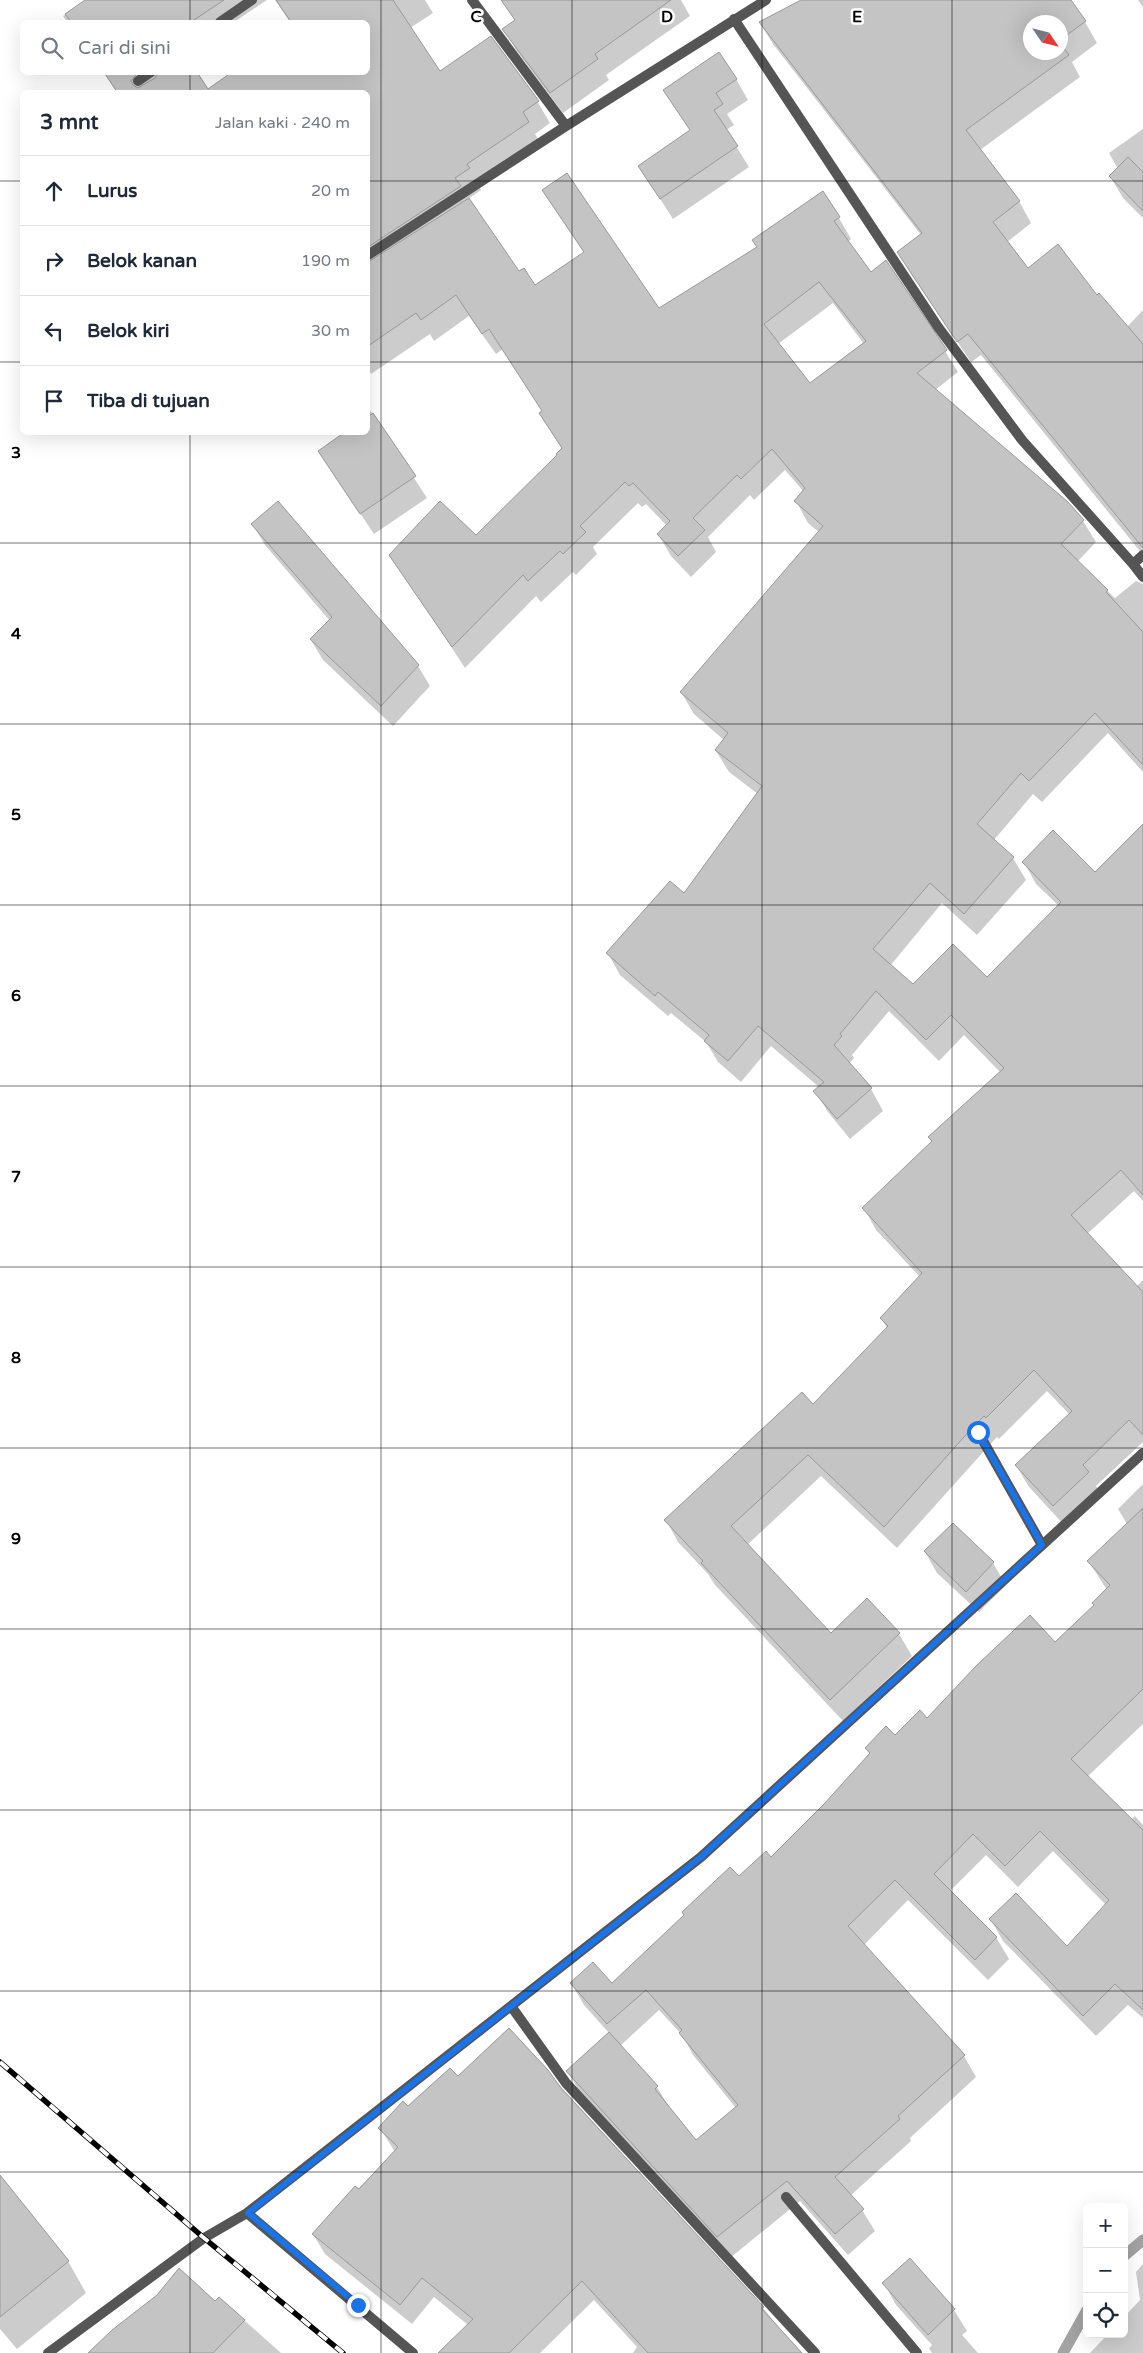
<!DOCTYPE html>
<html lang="id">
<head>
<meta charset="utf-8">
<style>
	:root { --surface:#fff; --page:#f2f2f3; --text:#1f2937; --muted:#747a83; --line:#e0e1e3 }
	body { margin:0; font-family:"Varela Round",sans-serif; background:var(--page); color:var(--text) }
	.controls { position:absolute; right:15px; bottom:15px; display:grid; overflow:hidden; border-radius:8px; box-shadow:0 5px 20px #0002 }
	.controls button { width:45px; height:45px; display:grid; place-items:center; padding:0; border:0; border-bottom:1px solid var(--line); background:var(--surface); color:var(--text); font:25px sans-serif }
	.compass { position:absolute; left:1023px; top:15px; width:45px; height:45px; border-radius:50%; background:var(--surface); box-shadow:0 5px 20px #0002; rotate:125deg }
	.stop { position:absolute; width:15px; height:15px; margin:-11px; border:4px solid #1a73e8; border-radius:50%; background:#fff }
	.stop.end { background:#1a73e8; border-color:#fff; box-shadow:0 1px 5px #0008 }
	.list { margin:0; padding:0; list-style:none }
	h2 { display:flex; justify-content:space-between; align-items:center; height:65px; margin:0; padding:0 20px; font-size:21px }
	h2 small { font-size:16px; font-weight:400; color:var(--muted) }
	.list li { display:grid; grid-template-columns:32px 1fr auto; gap:15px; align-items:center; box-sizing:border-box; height:70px; padding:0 20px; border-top:1px solid var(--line) }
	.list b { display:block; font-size:19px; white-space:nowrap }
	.list em { font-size:16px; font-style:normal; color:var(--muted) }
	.icon { flex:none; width:28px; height:28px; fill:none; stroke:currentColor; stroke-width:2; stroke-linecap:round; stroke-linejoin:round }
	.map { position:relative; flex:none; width:1143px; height:2353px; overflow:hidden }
	.search { position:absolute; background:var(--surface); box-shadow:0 5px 20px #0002; left:20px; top:20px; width:350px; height:55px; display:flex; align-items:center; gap:12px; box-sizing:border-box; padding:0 18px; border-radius:8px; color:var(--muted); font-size:19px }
	.panel { position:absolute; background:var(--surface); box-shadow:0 5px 20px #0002; left:20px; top:90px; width:350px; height:345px; border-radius:8px }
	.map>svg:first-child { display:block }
	.shadow { fill:#0003; fill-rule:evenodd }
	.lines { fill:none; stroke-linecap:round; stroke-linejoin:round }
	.stream { stroke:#a3a3a3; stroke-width:11 }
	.building { fill:#c4c4c4; stroke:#999; fill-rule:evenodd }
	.lane { stroke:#555; stroke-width:10 }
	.street { stroke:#555; stroke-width:10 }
	.rail-casing { stroke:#000; stroke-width:5.5 }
	.rail { stroke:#fff; stroke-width:4; stroke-dasharray:11; stroke-linecap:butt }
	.route { stroke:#1a73e8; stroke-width:6 }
	.grid { fill:none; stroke:#000; stroke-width:1; stroke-opacity:0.55 }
	.grid-label { font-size:16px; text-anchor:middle; font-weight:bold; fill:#000; stroke:#fff; stroke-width:5; stroke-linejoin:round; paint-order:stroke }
</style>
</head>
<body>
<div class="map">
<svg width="1143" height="2353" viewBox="0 0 1143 2353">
	<rect width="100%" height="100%" fill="#fff"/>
	<path class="shadow" d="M87,0H267L234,22H67L63,16Z
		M275,0H425L433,13L410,28L439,72L537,101L550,123L535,134L541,144L479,186L481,190L468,199L519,273L534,287L584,253L544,190L659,310L839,218L851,239L847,242L870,274L945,351L958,372L935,390L1083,521L1096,542L1077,562L1115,598L1136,581L1143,584V772L1108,733L1042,802L1033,794L994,840L1013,858L1026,880L977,935L942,903L890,966L913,986L987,979L1059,906L1036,884L1024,862L1095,874L1143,825V1201L1134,1191L1087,1234L1136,1287L1143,1280V1442L1096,1486L1101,1494L1066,1527L1029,1487L1016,1465L1070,1415L1047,1391L999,1439L997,1437L985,1450L897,1548L821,1476L747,1545L831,1635L867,1600L899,1634L912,1656L843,1721L715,1585L708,1574L678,1542L666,1520L813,1406L887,1328L881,1318L920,1277L876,1230L864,1208L932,1143L929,1138L1001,1073L964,1035L939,1061L889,1011L852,1055L854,1058L849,1064L871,1089L883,1111L850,1139L828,1112L815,1091L819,1087L771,1046L741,1082L718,1062L706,1042L671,1013L668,1016L620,975L608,953L684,895L758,794L729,772L716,751L724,740L694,714L681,692L820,533L808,523L796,501L804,492L785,470L754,500L750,495L708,537L716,552L691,577L671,556L658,534L667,526L646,504L642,507L638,503L593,547L597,554L576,575L573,572L541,602L536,596L465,668L391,555L476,536L559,455L562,449L540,414L543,412L503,349L496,354L469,316L434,341L430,334L371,374L368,368V199L382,189L368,169V92H117L103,72H196L208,90L368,72V22H290ZM833,303L864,344L810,385L778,344Z
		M502,0H681L690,16L606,75L609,80L563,113L516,50L504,29L515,21Z
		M804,0H1069L1085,22L1097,43L1072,62L1080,77L980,150L1019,201L1031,223L1007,242L1028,270L1097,297L1127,327L1143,310V555L981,355L971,362L911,274L898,252L921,235L773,44L760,23ZM1030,22H1060V52H1030Z
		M1138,0H1143V7Z
		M736,79L748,100L727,114L734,125L726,130L749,167L673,219L639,166L691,132L665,90Z
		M1143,129V218L1123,198L1110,176L1118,169L1109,153Z
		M370,410L427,498L374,534L319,452L368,432V412Z
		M253,525L418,666L430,686L393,726L323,660L311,640L330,621L265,545Z
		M1143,1484V1724L1087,1777L1131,1820L1135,1816L1143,1825V2018L1128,2005L1096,2036L1003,1941L991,1920L1067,1948L1106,1905L1053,1851L1018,1887L986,1855L950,1891L996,1937L1009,1959L988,1980L908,1900L864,1945L964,2056L976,2077L910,2138L911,2141L850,2196L862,2210L875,2231L848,2255L800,2201L730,2258L580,2093L568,2071L609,2033L584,2005L571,1983L612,1984L738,1878L771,1859L825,1805L870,1755L866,1748L895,1737L927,1719L1055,1644L1095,1606L1107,1590L1089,1562L1127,1524L1118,1509ZM659,2010L683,2036L693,2055L736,2108L696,2141L670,2109L657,2087L620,2046Z
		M953,1525L993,1563L1006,1585L979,1612L937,1573L925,1552Z
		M509,2030L763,2308L800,2353H633L637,2347L594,2300L540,2353H449L468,2325L434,2297L412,2324L325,2254L313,2234L395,2152L380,2128L457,2078Z
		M0,2177L68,2261L86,2293L17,2349L0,2329Z
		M910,2260L954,2310L967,2331L962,2335L978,2353H932L929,2348L932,2345L896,2305L884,2283Z
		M1143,2264V2353H1090L1108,2334H1124V2317L1140,2300L1136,2272Z
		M219,2298L281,2353H89L216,2303Z"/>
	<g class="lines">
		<path class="stream" d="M1124,2256L1143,2240
			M1063,2353L1087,2310"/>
	</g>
	<path class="building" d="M85,0H224L191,22H71L65,14Z
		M276,0H393L440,71L491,36L539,101L523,112L529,122L467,164L470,168L455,178L461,186L368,247V92H117L104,72H138L131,81L133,85L138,88L155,78L158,72H197L208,89L232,72H368V22H291Z
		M501,0H671L595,54L598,59L550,93L502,29L515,20Z
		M801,0H1071L1086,21L1060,40V22H1030V52H1060V43L1069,55L966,130L1020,201L993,222L1028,268L1058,244L1097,295L1099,293L1143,344V548L968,334L957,342L897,252L922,233L759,22Z
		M719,52L737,79L716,93L723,104L714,110L738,146L660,199L638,166L690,130L663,90Z
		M1128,157L1143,172V211L1109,176Z
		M567,173L659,308L757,247L752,240L823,191L840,217L834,221L871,272L886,260L947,350L917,373L1068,502L1084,520L1061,544L1108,590L1106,592L1143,632V765L1095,713L1029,781L1021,773L977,824L1014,857L964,914L930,883L873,949L913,984L953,944L987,977L1061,902L1022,862L1053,830L1095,872L1143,824V1195L1121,1170L1071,1215L1143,1292V1435L1129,1420L1083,1465L1089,1472L1053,1506L1015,1465L1072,1411L1034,1370L986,1418L984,1416L972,1428L884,1527L808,1455L731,1526L831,1633L867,1598L900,1633L830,1700L701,1563L703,1561L664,1520L802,1392L813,1404L888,1326L880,1318L922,1273L862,1208L932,1141L928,1137L1004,1068L951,1015L926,1040L876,991L840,1034L842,1036L834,1045L872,1088L837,1119L813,1091L824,1082L758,1026L728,1061L704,1041L709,1035L658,992L655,996L606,953L670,881L684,893L762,786L715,750L728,733L680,692L823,526L794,501L805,488L772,449L741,479L737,475L693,518L705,530L678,556L657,534L670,521L633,483L629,486L625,482L580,526L586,532L563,554L560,551L528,581L523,575L452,647L389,555L440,501L476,535L557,455L556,454L562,448L539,413L542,411L489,329L482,334L456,295L421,320L416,313L368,346V262L469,198L519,271L524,268L535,285L584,252L542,190ZM819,282L866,341L810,383L764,324Z
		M373,413L416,476L360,514L318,451L345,432H368V417Z
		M278,501L419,665L381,706L310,639L332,617L251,524Z
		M1143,1508V1689L1071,1759L1143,1830V2010L1115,1984L1083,2016L989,1919L1016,1893L1067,1946L1109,1900L1040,1831L1005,1866L973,1834L934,1874L997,1937L975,1960L895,1880L848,1926L965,2055L898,2116L900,2119L835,2177L864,2209L835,2234L787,2181L717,2237L566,2071L609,2032L658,2086L655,2089L696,2140L738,2105L679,2033L682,2030L646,1990L607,2024L570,1983L593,1962L612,1983L684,1915L682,1912L730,1867L739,1876L766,1851L771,1857L824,1804L870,1753L865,1748L886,1726L895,1735L920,1710L927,1718L976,1666L1030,1615L1055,1642L1094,1605L1092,1603L1110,1585L1087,1561Z
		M953,1523L994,1562L966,1592L924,1551Z
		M509,2028L548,2070L561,2088L764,2307L762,2309L802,2353H648L582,2281L509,2353H438L473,2319L422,2278L400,2305L312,2234L355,2186L359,2189L398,2147L378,2128L403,2101L408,2106L450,2068L458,2076Z
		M0,2175L69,2261L0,2317Z
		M910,2258L955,2309L928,2335L882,2283Z
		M179,2268L215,2301L219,2297L245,2320L213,2353H88L112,2330L157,2295Z"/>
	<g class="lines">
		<path class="lane" d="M978,1432L1042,1545"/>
		<path class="street" d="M472,0L566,126
			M734,19L938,327L1022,440L1133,564
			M220,22L252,0
			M138,81L151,72
			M368,255L566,126L766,0
			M1143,555L1133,564L1143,577
			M511,2006L566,2083L815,2353
			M786,2197L917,2353
			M247,2213L413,2353
			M48,2353L204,2238L247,2213L701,1857L1143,1453"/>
		<g class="rail-casing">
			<path id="rail" d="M0,2062L204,2238L343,2353"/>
		</g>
		<use href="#rail" class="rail"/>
	</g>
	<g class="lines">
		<path class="route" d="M358,2305L248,2213L701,1857L1042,1545L978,1432"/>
	</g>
	<path class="grid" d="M190,0V22M381,0V2353M572,0V2353M762,0V2353M952,0V2353M190,72V92M0,181H22M368,181H1143M0,362H22M368,362H1143M190,432V2353M0,543H1143M0,724H1143M0,905H1143M0,1086H1143M0,1267H1143M0,1448H1143M0,1629H1143M0,1810H1143M0,1991H1143M0,2172H1143"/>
	<g class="grid-label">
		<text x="476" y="22">C</text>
		<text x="667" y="22">D</text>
		<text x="857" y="22">E</text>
		<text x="16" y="458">3</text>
		<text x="16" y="639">4</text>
		<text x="16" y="820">5</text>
		<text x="16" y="1001">6</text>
		<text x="16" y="1182">7</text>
		<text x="16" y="1363">8</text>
		<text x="16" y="1544">9</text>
	</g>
</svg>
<div class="controls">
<button>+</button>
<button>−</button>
<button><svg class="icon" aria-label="locate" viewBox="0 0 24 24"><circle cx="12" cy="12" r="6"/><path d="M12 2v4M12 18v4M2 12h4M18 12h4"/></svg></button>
</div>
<svg class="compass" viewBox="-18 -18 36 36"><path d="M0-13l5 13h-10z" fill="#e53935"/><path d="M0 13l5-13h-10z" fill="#747a83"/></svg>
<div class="stop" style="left:978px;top:1432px"></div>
<div class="stop end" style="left:358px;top:2305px"></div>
<div class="search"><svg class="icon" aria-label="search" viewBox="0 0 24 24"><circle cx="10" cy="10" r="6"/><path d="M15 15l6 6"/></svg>Cari di sini</div>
<section class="panel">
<h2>3 mnt<small>Jalan kaki · 240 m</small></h2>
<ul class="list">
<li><svg class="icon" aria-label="ahead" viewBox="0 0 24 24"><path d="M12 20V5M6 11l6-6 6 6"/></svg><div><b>Lurus</b></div><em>20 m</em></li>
<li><svg class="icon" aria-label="right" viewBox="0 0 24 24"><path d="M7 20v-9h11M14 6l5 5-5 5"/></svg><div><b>Belok kanan</b></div><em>190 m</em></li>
<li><svg class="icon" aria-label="left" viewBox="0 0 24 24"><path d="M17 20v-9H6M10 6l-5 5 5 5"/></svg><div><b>Belok kiri</b></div><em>30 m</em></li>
<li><svg class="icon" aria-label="arrive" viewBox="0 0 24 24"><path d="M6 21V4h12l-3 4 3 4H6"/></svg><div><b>Tiba di tujuan</b></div></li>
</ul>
</section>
</div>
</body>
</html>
